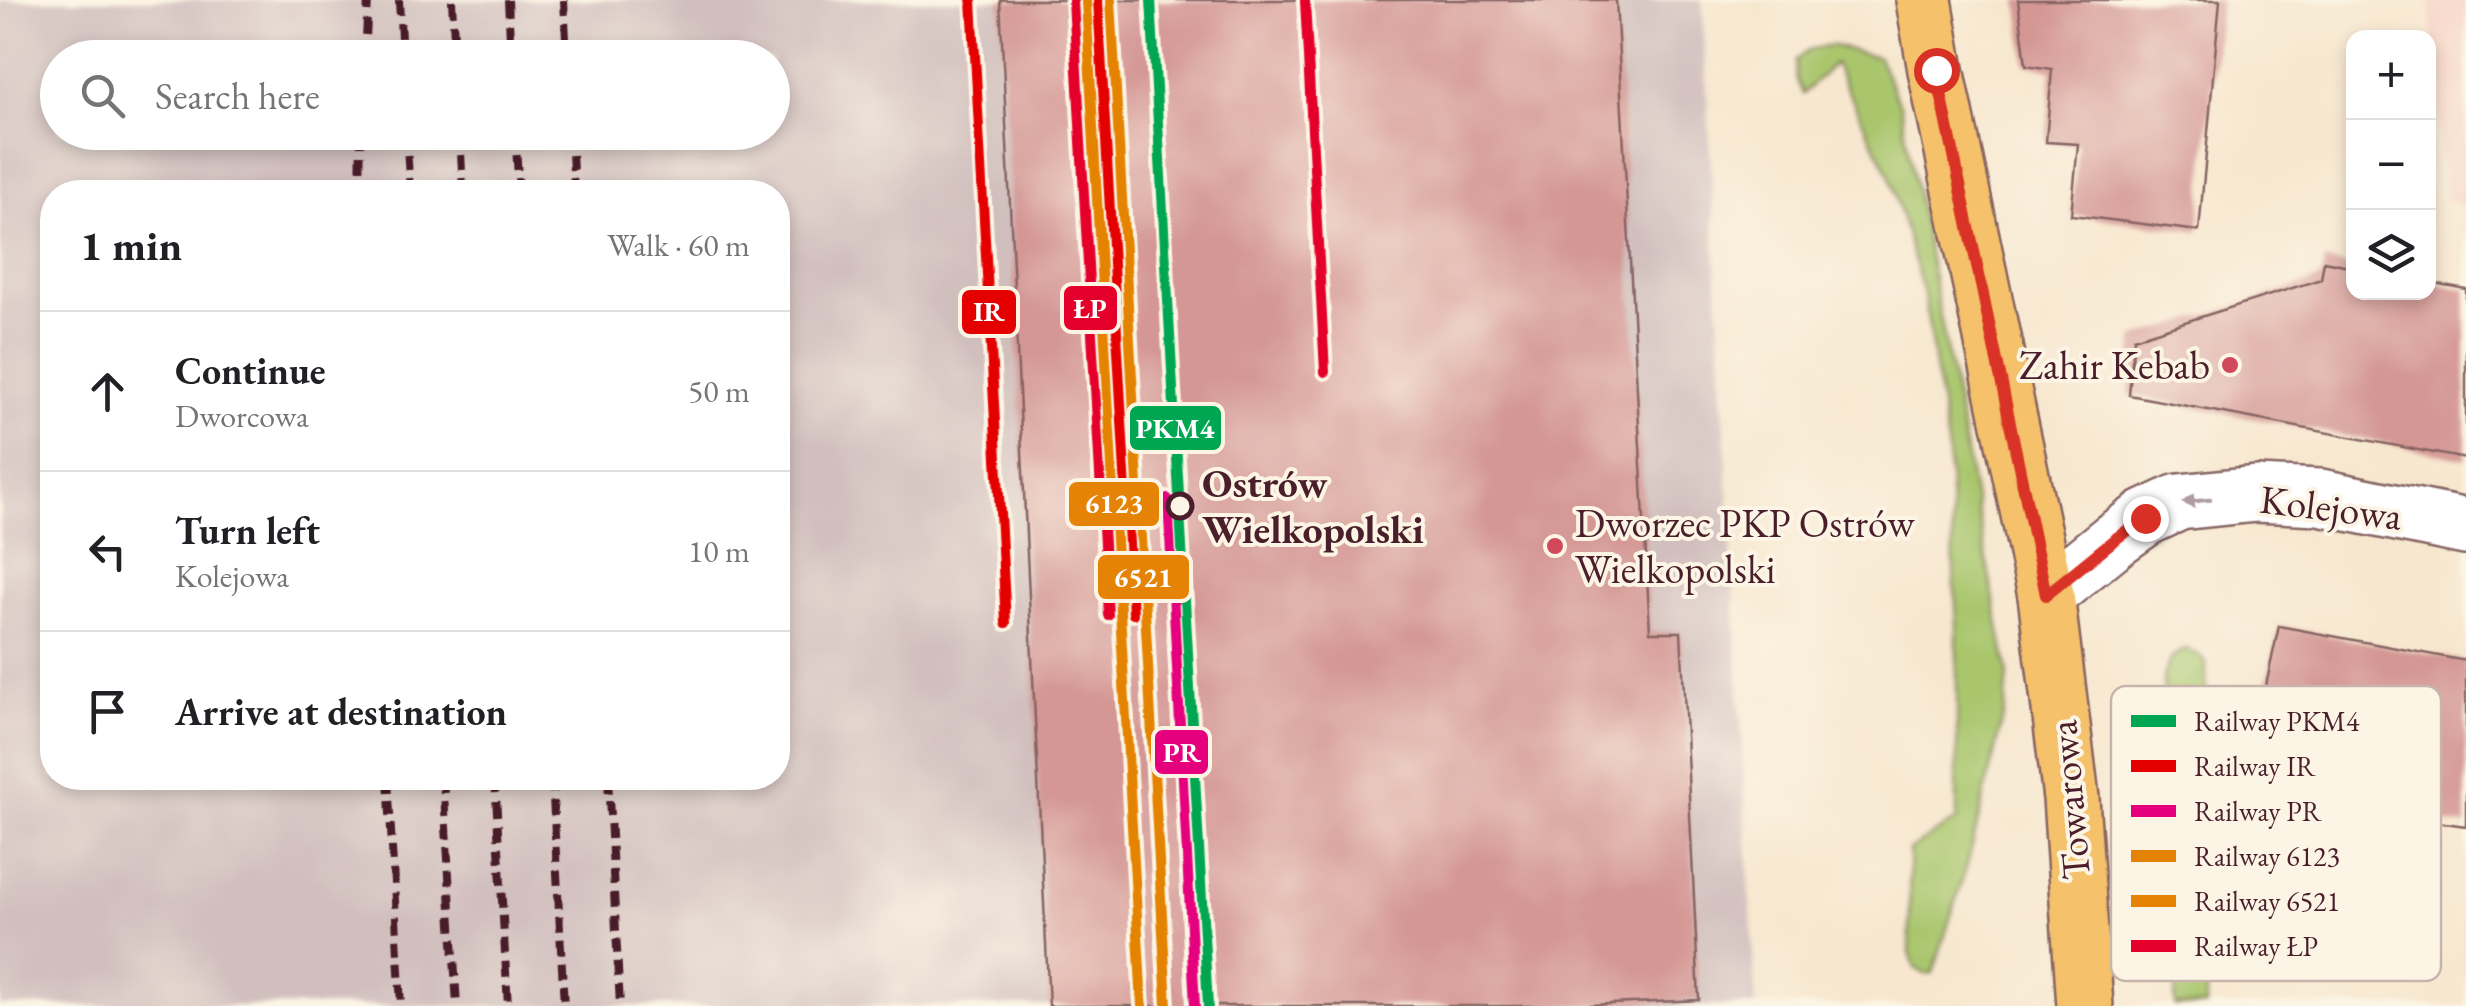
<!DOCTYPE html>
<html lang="en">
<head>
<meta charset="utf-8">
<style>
	:root { --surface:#fff; --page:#f6f6f6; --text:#202124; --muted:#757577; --line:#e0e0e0 }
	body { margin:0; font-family:"EB Garamond",serif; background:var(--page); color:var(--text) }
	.controls { position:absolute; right:30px; top:30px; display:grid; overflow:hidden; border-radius:20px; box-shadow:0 5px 15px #0003 }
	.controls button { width:90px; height:90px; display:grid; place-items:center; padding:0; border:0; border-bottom:2px solid var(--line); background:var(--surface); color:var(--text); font:50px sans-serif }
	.stop { position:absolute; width:30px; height:30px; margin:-22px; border:8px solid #d93025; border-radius:50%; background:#fff }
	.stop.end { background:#d93025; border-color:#fff; box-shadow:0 2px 10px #0008 }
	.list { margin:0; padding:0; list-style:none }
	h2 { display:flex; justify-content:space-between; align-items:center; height:130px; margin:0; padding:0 40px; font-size:42px }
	h2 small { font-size:32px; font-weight:400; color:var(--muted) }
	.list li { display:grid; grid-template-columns:65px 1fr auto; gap:30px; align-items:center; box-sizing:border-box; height:160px; padding:0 40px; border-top:2px solid var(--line) }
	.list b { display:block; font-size:38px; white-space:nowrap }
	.list p { margin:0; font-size:32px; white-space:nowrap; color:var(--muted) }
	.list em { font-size:32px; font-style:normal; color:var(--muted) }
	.icon { flex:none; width:55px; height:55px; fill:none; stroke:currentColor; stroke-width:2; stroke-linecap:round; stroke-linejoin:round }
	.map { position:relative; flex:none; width:2466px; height:1006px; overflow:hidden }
	.search { position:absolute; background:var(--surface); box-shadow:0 5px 15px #0003; left:40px; top:40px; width:750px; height:110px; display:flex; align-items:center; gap:25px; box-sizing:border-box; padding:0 35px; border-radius:55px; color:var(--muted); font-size:38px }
	.panel { position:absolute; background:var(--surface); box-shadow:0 5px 15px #0003; left:40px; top:180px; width:750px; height:610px; border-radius:40px }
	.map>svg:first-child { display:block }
	.built { fill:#f6d2c4 }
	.industrial { fill:#d1bfbe; fill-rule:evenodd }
	.green { fill:#a9c66d; stroke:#7a724c; stroke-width:2.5 }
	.building { fill:#d49794 }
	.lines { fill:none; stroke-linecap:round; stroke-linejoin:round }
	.minor-casing { stroke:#876564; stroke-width:60 }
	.major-casing { stroke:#876564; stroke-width:60 }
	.minor { stroke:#fff; stroke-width:55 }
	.major { stroke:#f5c16b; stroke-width:55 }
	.rail { stroke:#4a1f2b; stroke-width:8; stroke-dasharray:15 8; stroke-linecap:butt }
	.rail-1-casing { stroke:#fcf5e5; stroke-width:18 }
	.rail-2-casing { stroke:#fcf5e5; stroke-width:18 }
	.rail-3-casing { stroke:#fcf5e5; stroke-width:18 }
	.rail-4-casing { stroke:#fcf5e5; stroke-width:18 }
	.rail-5-casing { stroke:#fcf5e5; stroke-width:18 }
	.rail-6-casing { stroke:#fcf5e5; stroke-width:18 }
	.rail-1 { stroke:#00a651; stroke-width:10 }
	.rail-2 { stroke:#e50000; stroke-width:10 }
	.rail-3 { stroke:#e5007d; stroke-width:10 }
	.rail-4 { stroke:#e48306; stroke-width:10 }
	.rail-5 { stroke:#e48306; stroke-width:10 }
	.rail-6 { stroke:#e4002b; stroke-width:10 }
	.oneway { fill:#ae9aa0 }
	.route { stroke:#d93025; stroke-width:12 }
	.poi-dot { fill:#d1495b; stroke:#fcf5e5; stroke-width:4 }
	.stop-dot { fill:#fcf5e5; stroke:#4a1f2b; stroke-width:5 }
	.labels { text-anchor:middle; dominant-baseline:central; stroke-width:8; stroke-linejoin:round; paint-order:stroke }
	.poi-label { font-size:40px; fill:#4a1f2b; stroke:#fcf5e5; text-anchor:end }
	.stop-label { font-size:40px; font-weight:bold; fill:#4a1f2b; stroke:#fcf5e5; text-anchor:start }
	.street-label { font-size:40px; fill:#4a1f2b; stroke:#fcf5e5 }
	.key { fill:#fcf5e5; stroke:#c7b5ad; stroke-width:2.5 }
	.key-label { font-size:28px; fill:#4a1f2b }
	.line-badge { stroke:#fcf5e5; stroke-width:4 }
	.badge-label { font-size:28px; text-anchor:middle; font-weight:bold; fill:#fff }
</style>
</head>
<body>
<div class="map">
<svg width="2466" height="1006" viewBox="0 0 2466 1006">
	<rect width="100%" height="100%" fill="#fcf5e5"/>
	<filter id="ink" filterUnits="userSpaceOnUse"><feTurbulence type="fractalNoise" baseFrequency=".01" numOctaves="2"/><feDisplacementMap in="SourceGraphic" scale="20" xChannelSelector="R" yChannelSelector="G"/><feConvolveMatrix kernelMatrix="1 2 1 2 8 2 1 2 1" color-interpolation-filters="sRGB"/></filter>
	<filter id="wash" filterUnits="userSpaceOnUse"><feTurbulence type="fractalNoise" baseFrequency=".0048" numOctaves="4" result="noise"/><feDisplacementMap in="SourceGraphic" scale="40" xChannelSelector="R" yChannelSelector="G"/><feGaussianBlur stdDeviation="2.25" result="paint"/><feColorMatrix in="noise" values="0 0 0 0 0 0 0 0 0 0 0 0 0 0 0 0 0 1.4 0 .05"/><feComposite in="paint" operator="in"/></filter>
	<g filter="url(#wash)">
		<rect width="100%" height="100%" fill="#f7e7cf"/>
		<path class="built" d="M2429,0H2466V207L2445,201Z"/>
		<path class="industrial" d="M0,0H1702L1756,1006H0ZM58,58H772V132H58ZM52,192H778V778H52Z"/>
		<path class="green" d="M1831,45L1878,57L1900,105L2008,673L2005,709L1969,858L1933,973L1925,974L1915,968L1910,953L1909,850L1957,820V626L1948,453L1925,301L1890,176L1834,63L1803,94L1796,78V60L1808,50Z
			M2187,650L2199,655L2206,663V1006H2175L2173,847L2163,677C2168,664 2172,652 2187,650Z"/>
		<g id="blocks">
			<path class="building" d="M1000,0H1616L1650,632H1681L1699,1000L1566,1006H1049Z
				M2018,0H2220L2199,231L2071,215L2078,144L2046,142L2052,69L2026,65Z
				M2324,261L2354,267V292H2428V282L2466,289V459L2129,395L2134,338L2321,279Z
				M2279,626L2466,661V826L2318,805L2272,793L2248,768Z"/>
		</g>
	</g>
	<g filter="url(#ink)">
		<use href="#blocks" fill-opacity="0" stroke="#876564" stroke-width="2.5"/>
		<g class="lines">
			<g class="minor-casing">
				<path id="minor" d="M2046,595L2114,540L2145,518L2179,502L2256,494L2320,497L2466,527"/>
			</g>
			<g class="major-casing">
				<path id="major" d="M1924,0L1936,70L2046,595L2071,798L2085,1006"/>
			</g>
			<use href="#minor" class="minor"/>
			<use href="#major" class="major"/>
			<path class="rail" d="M399,0L402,58
				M452,0L455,58
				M508,0L511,58
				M564,0L567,58
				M365,58L368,0
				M406,132L410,192
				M460,132L463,192
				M515,132L519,192
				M571,132L574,192
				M360,192L361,132
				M388,778L401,1006
				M443,778L457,1006
				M495,778L508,1006
				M552,778L564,1006
				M608,778L620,1006"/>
			<g class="rail-1-casing">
				<path id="rail-1" d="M1151,0L1208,1006"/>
			</g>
			<g class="rail-2-casing">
				<path id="rail-2" d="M972,0L1006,623
					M1098,0L1133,614"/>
			</g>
			<g class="rail-3-casing">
				<path id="rail-3" d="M1168,499L1195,1006"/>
			</g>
			<g class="rail-4-casing">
				<path id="rail-4" d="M1086,1L1142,1006"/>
			</g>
			<g class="rail-5-casing">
				<path id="rail-5" d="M1111,0L1167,1005"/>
			</g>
			<g class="rail-6-casing">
				<path id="rail-6" d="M1073,1L1108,615
					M1305,1L1325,372"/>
			</g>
			<use href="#rail-1" class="rail-1"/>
			<use href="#rail-2" class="rail-2"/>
			<use href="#rail-3" class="rail-3"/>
			<use href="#rail-4" class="rail-4"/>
			<use href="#rail-5" class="rail-5"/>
			<use href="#rail-6" class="rail-6"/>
		</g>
		<defs><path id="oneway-solid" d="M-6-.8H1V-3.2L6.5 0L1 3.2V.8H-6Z" transform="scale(2.5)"/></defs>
		<use class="oneway" href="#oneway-solid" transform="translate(2197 501) rotate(174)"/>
	</g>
	<g class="lines" filter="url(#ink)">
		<path class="route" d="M1936,70L2046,595L2114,540L2145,518"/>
	</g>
	<g class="poi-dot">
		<circle cx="2230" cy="365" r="10"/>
		<circle cx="1555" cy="546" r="10"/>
	</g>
	<circle class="stop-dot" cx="1180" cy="506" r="12"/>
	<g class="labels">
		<g class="poi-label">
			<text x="2210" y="365">Zahir Kebab</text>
			<text x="1575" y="523" text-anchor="start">Dworzec PKP Ostrów<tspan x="1575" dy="46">Wielkopolski</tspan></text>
		</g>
		<g class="stop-label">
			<text x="1202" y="483">Ostrów<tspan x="1202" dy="46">Wielkopolski</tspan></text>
		</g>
		<g class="street-label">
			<text transform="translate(2331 507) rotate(7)">Kolejowa</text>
			<text transform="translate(2069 800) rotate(-95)">Towarowa</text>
		</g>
	</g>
	<rect x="2111" y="686" width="330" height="295" rx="15" class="key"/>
	<rect x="2131" y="715" width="45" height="12" fill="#00a651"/>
	<rect x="2131" y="760" width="45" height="12" fill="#e50000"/>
	<rect x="2131" y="805" width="45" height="12" fill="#e5007d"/>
	<rect x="2131" y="850" width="45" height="12" fill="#e48306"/>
	<rect x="2131" y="895" width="45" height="12" fill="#e48306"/>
	<rect x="2131" y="940" width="45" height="12" fill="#e4002b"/>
	<g class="key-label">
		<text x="2194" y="731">Railway PKM4</text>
		<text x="2194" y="776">Railway IR</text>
		<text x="2194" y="821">Railway PR</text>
		<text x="2194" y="866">Railway 6123</text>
		<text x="2194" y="911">Railway 6521</text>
		<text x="2194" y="956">Railway ŁP</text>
	</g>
	<g class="line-badge">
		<rect x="1062" y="284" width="57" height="48" rx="10" fill="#e4002b"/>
		<rect x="960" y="288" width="58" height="48" rx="10" fill="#e50000"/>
		<rect x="1128" y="404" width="95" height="48" rx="10" fill="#00a651"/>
		<rect x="1067" y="480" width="94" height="48" rx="10" fill="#e48306"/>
		<rect x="1096" y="553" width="95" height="48" rx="10" fill="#e48306"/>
		<rect x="1153" y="728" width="57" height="48" rx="10" fill="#e5007d"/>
	</g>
	<g class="badge-label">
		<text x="1090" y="318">ŁP</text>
		<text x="989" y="321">IR</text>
		<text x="1175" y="438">PKM4</text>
		<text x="1114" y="513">6123</text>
		<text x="1143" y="587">6521</text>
		<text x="1182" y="762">PR</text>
	</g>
</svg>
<div class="controls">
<button>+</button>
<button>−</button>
<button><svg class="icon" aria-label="layers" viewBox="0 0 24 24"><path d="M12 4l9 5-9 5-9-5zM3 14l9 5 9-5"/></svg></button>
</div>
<div class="stop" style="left:1936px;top:70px"></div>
<div class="stop end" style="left:2145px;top:518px"></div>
<div class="search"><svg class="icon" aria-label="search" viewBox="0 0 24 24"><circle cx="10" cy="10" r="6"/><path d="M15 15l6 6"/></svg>Search here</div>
<section class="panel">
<h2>1 min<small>Walk · 60 m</small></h2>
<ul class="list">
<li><svg class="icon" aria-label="ahead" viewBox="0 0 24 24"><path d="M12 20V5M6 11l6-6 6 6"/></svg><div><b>Continue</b><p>Dworcowa</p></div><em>50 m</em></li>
<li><svg class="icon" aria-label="left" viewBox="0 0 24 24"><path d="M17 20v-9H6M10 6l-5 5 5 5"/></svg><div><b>Turn left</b><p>Kolejowa</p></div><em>10 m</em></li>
<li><svg class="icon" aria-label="arrive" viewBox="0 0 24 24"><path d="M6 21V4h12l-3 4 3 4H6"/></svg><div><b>Arrive at destination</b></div></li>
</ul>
</section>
</div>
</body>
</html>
